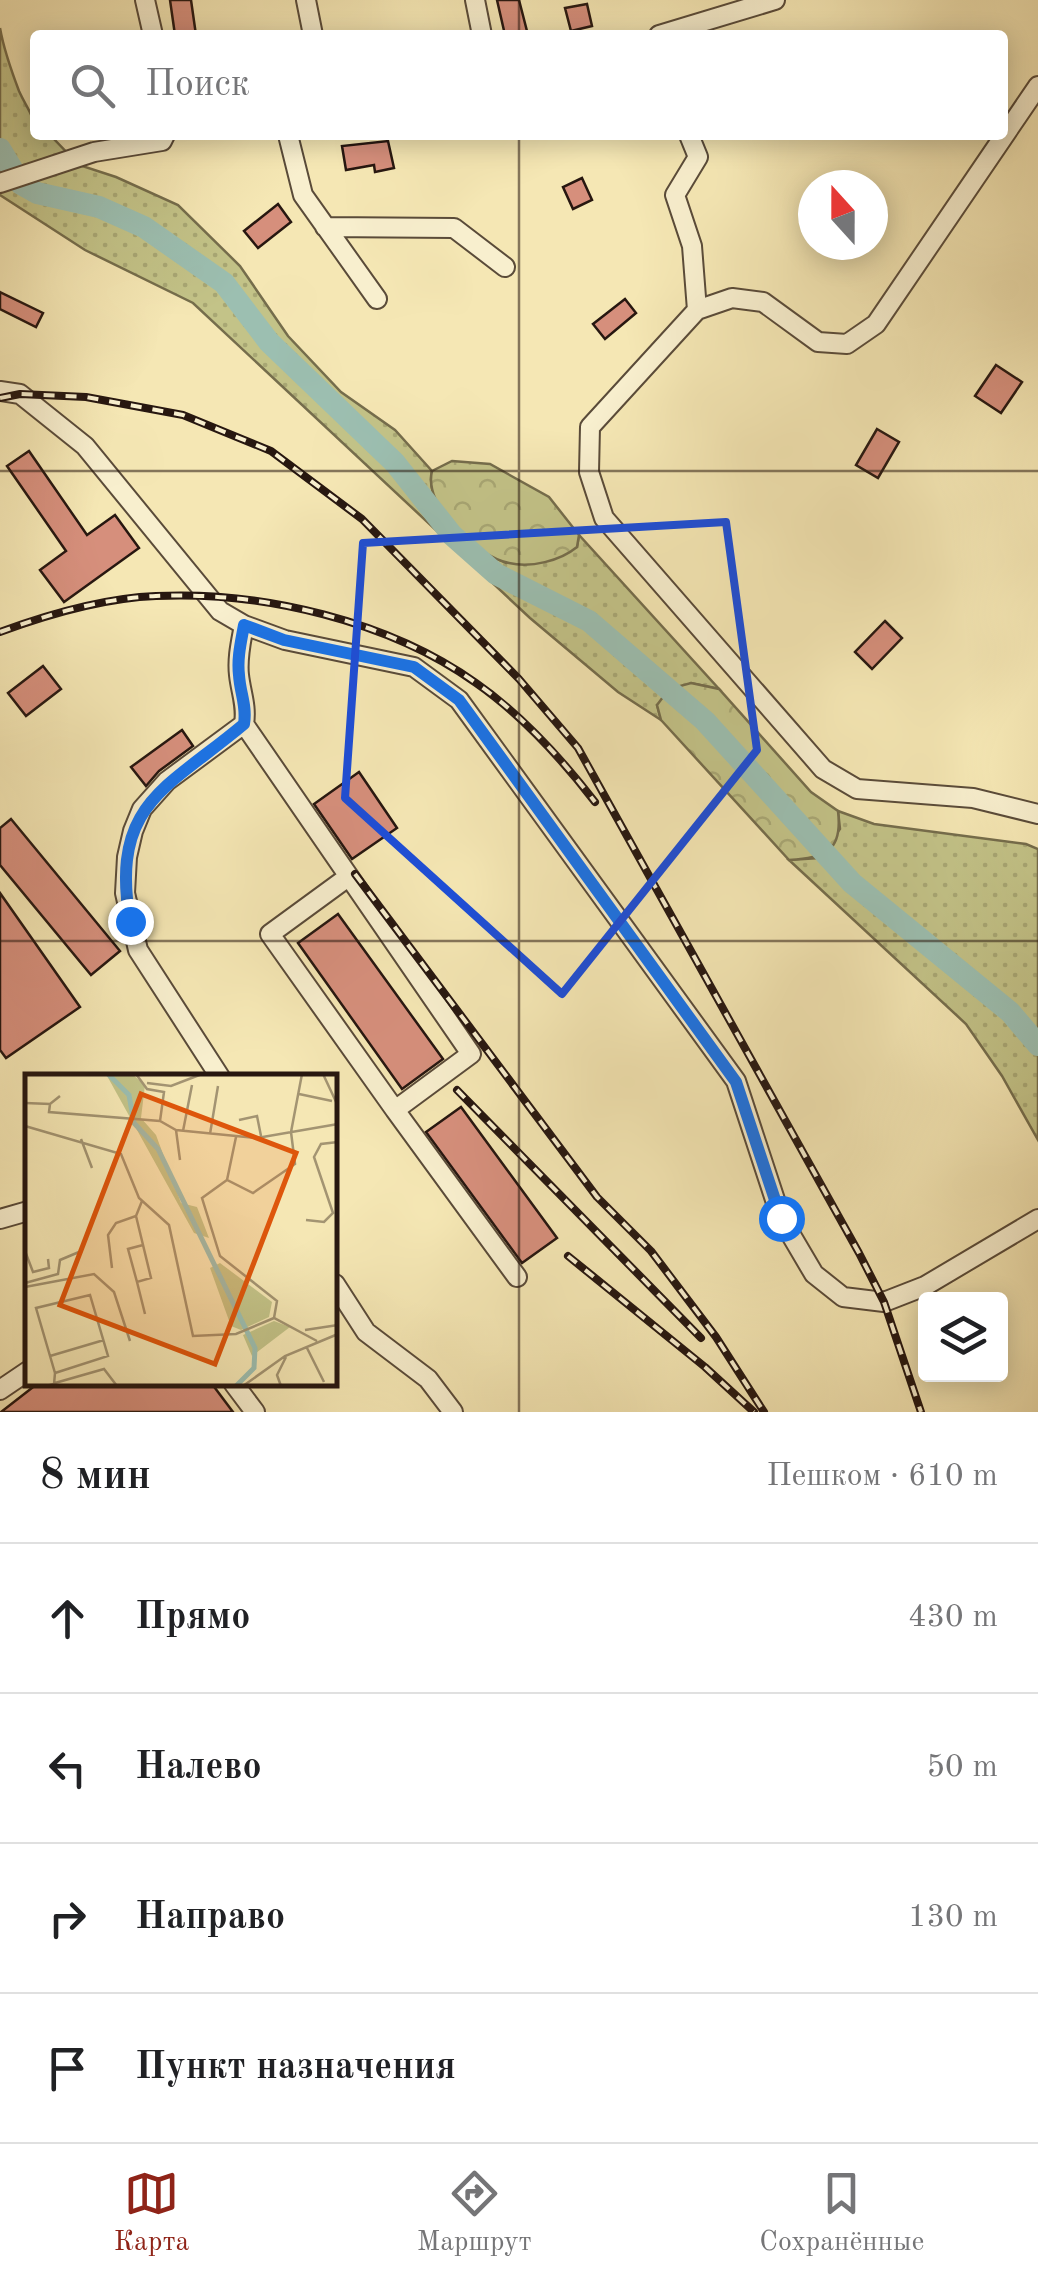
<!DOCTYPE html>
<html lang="ru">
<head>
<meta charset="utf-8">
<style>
	:root { --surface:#fff; --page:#f2f2f2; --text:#202124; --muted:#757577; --line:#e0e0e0; --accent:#8f2418 }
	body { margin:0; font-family:"Old Standard TT",serif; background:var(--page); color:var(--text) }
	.controls { position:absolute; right:30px; bottom:30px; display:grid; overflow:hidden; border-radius:10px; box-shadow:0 5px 25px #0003 }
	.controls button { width:90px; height:90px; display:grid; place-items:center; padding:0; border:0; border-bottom:2px solid var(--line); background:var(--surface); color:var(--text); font:50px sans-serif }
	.compass { position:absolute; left:798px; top:170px; width:90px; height:90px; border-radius:50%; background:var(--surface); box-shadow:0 5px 25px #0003; rotate:339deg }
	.stop { position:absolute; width:30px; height:30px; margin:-22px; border:8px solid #1a73e8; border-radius:50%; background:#fff }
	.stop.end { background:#1a73e8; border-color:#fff; box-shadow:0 2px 10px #0008 }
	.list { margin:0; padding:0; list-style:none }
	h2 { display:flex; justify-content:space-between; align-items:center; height:130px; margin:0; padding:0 40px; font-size:42px }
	h2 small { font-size:32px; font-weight:400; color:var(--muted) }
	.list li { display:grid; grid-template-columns:65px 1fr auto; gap:30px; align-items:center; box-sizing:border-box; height:150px; padding:0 40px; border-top:2px solid var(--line) }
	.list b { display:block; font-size:38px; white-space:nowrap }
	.list em { font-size:32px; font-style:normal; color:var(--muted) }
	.icon { flex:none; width:55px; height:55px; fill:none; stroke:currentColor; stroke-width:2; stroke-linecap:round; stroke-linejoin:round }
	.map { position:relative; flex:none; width:1038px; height:1412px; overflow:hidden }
	.search { position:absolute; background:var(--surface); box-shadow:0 5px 25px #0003; left:30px; right:30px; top:30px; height:110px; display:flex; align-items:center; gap:25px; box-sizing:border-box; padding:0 35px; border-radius:10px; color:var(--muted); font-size:38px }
	.sheet { height:730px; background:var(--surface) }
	nav { display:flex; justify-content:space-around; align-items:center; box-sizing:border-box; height:140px; border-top:2px solid var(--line); background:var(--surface); font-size:28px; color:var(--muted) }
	nav a { display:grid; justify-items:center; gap:5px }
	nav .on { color:var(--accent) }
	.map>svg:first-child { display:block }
	.grass { fill:url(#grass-dots); stroke:#756d4c; stroke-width:2.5 }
	.forest { fill:url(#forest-crowns); stroke:#756d4c; stroke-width:2.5 }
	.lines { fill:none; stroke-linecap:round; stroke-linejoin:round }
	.river { stroke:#9cbfb1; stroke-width:22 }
	.building { fill:#d68f7c; stroke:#271710; stroke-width:2.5 }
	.minor-casing { stroke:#5a4b39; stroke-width:22 }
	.minor { stroke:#f8efce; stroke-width:18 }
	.rail-casing { stroke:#271710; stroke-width:8 }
	.rail { stroke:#f8efce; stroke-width:4; stroke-dasharray:11; stroke-linecap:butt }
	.route { stroke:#1a73e8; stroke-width:12 }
	.marked { fill:none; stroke:#1d4ed8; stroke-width:8; stroke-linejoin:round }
	.grid { fill:none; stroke:#271710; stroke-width:2.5; stroke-opacity:0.55 }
	.inset-river { fill:none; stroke:#9cbfb1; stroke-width:5 }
	.inset-road { fill:none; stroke:#a39472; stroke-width:2.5 }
	.view { fill:#de560c; fill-opacity:0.15; stroke:#de560c; stroke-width:5 }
	.inset-edge { fill:none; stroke:#271710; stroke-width:5 }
</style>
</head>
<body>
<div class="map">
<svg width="1038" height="1412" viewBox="0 0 1038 1412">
	<defs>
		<pattern id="grass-dots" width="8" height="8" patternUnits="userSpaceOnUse" patternTransform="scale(2.5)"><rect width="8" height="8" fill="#c3c388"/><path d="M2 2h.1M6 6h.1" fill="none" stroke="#a8a774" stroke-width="1.8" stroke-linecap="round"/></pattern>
		<pattern id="forest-crowns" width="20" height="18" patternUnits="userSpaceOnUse" patternTransform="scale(2.5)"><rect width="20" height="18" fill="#c3c388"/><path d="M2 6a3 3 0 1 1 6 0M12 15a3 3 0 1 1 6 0" fill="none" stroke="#a8a774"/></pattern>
	</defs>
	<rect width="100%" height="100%" fill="#f5e7b4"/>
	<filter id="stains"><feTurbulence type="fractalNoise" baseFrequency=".002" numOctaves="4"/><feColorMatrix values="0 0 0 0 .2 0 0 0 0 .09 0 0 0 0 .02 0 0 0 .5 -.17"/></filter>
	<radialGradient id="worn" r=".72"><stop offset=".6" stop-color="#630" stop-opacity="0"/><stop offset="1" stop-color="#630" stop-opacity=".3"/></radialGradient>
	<path class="grass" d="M0,28C4,51 11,70 19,91C27,109 35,115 35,135H50L79,165L116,177L178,205L240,266L288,336L341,392L395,430L432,471C425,498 456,533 476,547C485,554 496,558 506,563L577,547L579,535L719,689L691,683L657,705L661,720L618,692L530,618L193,303L85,250L0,195Z
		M838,811L874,824L1026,844L1038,849V1140L1002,1076L966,1024L789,860L819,858L840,829Z"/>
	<path class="forest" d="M452,461L490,464L549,497L579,535L577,547C560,561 531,568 509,563C476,556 423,507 432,471Z
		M691,683L719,689L811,792L838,811C843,852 825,857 789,860L661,720L657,705L669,689Z"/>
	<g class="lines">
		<path class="river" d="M0,149L21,184L37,193L99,207L144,227L224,283L269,342L395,463L452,535L496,574L589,621L705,721L852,883L1010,1012L1038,1045"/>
	</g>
	<path class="building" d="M170,0H191L196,35H175Z
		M497,0H519L528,35H505Z
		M587,4L592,26L571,31L565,8Z
		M388,141L394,168L375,172L374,165L346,170L342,146Z
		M582,178L592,200L573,209L563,187Z
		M278,204L291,222L258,248L244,231Z
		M0,292L43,313L36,327L0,309Z
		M625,299L636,313L605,339L593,324Z
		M996,365L1022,382L1001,413L975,396Z
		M877,429L899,442L878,478L856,465Z
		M29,451L87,535L115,515L139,548L64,602L40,570L66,551L7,466Z
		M885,621L902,638L872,669L855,652Z
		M43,666L61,689L26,716L8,693Z
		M182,730L193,746L159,771L146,786L131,767Z
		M359,772L397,828L352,859L314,804Z
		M11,819L120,951L91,975L0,865V828Z
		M0,893L80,1007L6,1058L0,1050Z
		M338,914L443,1059L402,1089L298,943Z
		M461,1107L557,1238L522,1263L426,1132Z
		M37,1384H212L233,1412H1Z"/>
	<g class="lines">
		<g class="minor-casing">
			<path id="minor" d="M145,0L153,35
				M306,0L313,35
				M475,0L482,35
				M659,35L775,0
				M1038,86L876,324L847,344L818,342L763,302L732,298L697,310L590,427L589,472L604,518L823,769L857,789L973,798L1038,814
				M288,135L303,195L377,299
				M689,135L698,157L675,195L692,246L697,310
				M0,183L94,152L162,141L165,135
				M325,227L454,228L505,267
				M0,391L20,394L85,446L220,611L244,625L285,640L414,667L459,700L736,1081L781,1218L814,1274L843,1297L884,1302L925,1286L1038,1219
				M244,724L471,1054L395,1110L270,934L348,877
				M220,1077L138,950L125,893L127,857L133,831L142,809L167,781L244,724C247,706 241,693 239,675C237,658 241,642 244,625
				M395,1110L517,1277
				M0,1219L28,1211
				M335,1284L366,1332L428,1379L453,1412
				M234,1384L255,1412
				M0,1390L28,1371"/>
		</g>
		<use href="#minor" class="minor"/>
		<g class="rail-casing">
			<path id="rail" d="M0,398L20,394L86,397L183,415L271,451L362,519L519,679L578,748L859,1253L884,1302L921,1412
				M0,632C49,614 104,598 156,596C263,591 389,621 476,683C522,715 561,758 595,802
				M355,874L597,1197L651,1251L716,1337L764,1412
				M457,1090L701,1338
				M568,1256L705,1367L754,1412"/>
		</g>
		<use href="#rail" class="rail"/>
	</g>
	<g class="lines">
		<path class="route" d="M130,921C110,803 167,789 244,724C247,706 240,693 239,675C237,658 241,642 244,625L284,640L414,667L459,700L736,1082L781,1218"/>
	</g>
	<path class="marked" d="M726,522L757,750L562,994L345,798L363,543Z"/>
	<path class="grid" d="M519,0V35M519,135V1412M0,471H1038M0,941H1038"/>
	<g transform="translate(25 1074)">
		<rect width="312" height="312" fill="#f5e7b4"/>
		<path d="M81,0H107L120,11L116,44L131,61L156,129L172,133L184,164L169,159ZM195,189L247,228L244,243L216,256L206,252L185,194ZM249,247L265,253L227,282L218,261Z" fill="#c3c388"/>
		<path class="inset-river" d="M83,0L104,21L109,49L133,75L230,274L229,294L211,312"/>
		<path class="inset-road" d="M111,0L122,15L139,18L135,47M298,0L313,32M122,9L146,12L177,0M274,20L307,27M0,29L25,30L35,22M25,30L24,38L135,47L151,56L232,64L313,50M214,46L232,42L236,62M0,52L96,80L114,124L144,151L168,262L211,260L249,244L292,267M151,56L155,86M158,57L167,11M185,60L193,12M56,65L67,94M202,106L211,63M111,142L126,204L112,208L103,175L118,171M281,146L299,148L308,139L289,83L296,70L313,68M0,177L8,198L24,194L23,185M87,194L83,161L91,149L111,142L117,127M112,208L120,240M0,209L33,200L35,186L54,178M0,213L69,200L89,218L105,267M249,244L252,227L195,182L177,124L202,106L228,119L270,90L266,58L277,0M280,256L313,251M281,272L299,308M25,282L79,266M30,309L79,295L92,312M21,312L29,310L30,299L11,234L65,221L83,282L30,299M218,312L260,282L313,260M256,312L252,301L261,283"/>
		<path class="view" d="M116,20L271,79L190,290L35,231Z"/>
		<rect width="312" height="312" class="inset-edge"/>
	</g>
	<rect width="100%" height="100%" filter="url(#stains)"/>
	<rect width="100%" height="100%" fill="url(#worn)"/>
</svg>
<div class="controls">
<button><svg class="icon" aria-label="layers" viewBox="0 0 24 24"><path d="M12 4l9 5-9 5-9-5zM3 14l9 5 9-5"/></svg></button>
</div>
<svg class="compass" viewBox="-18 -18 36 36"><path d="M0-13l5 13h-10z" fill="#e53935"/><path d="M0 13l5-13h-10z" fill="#757577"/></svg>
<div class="stop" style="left:781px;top:1218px"></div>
<div class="stop end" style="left:130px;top:921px"></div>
<div class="search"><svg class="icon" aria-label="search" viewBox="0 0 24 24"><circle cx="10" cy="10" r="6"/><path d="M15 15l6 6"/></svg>Поиск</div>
</div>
<section class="sheet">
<h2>8 мин<small>Пешком · 610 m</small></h2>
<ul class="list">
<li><svg class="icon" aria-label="ahead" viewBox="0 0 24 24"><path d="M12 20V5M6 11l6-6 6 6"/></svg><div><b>Прямо</b></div><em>430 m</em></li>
<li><svg class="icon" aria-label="left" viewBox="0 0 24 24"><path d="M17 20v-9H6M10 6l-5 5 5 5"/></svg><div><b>Налево</b></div><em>50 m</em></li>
<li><svg class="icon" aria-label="right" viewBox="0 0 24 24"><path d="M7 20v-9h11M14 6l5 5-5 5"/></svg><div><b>Направо</b></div><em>130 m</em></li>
<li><svg class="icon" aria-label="arrive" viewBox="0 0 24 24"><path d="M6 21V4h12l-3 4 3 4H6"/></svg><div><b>Пункт назначения</b></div></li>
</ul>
</section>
<nav>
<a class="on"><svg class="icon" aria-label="map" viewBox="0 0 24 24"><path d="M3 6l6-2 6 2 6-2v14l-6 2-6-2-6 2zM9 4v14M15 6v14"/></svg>Карта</a>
<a><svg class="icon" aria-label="directions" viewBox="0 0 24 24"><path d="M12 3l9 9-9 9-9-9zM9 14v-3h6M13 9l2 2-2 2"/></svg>Маршрут</a>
<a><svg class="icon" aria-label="saved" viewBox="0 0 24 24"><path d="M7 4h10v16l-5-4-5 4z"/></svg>Сохранённые</a>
</nav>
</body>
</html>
